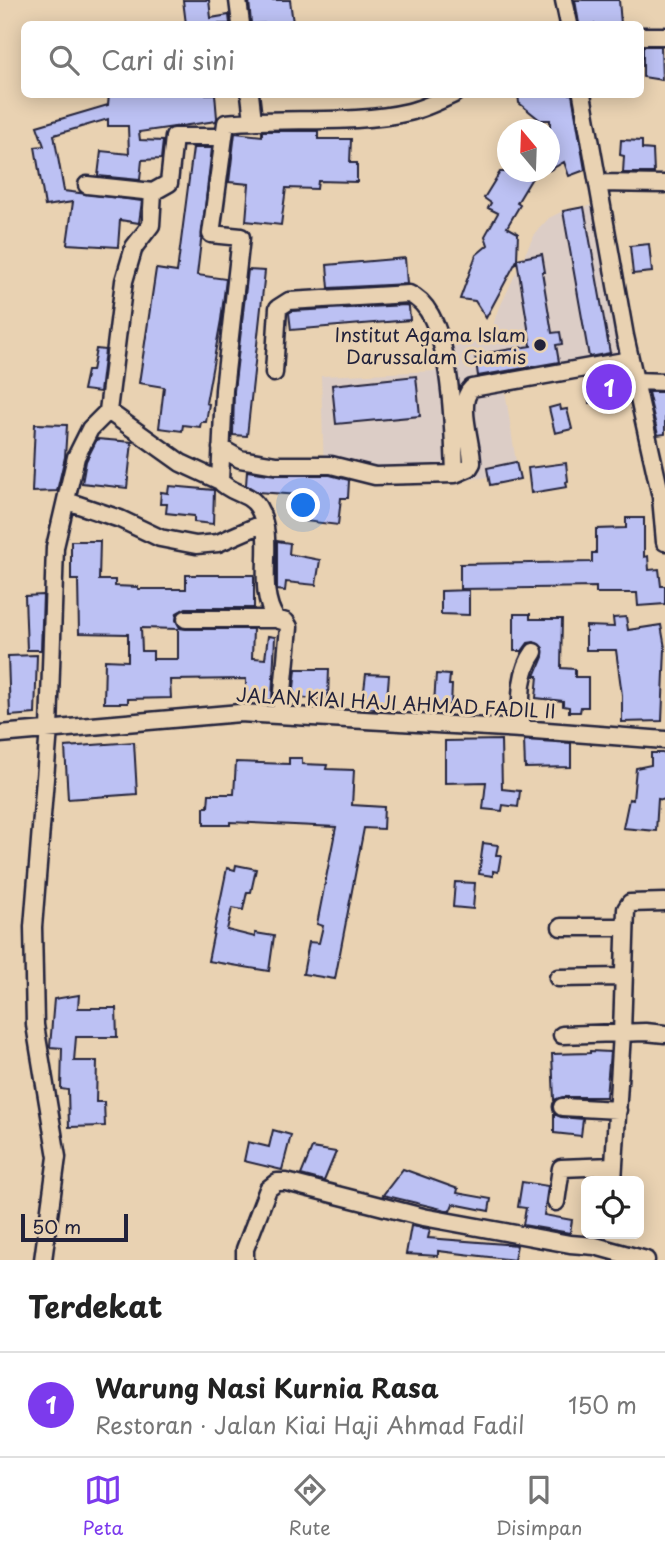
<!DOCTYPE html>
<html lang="id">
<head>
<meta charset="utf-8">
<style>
	:root { --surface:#fff; --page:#f2f2f2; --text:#222; --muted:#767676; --line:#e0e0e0; --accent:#7c3aed }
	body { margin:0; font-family:"Playpen Sans",sans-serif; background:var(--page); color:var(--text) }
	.controls { position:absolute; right:21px; bottom:21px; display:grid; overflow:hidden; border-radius:10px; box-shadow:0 4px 18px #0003 }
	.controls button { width:63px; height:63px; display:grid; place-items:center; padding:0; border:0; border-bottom:2px solid var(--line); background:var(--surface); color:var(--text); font:35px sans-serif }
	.compass { position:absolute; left:497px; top:119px; width:63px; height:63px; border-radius:50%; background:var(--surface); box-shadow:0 4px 18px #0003; rotate:341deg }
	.scale { position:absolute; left:21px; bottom:18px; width:107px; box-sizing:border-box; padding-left:7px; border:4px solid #22223b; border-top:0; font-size:19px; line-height:24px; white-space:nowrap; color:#22223b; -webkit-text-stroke:5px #e9d2b2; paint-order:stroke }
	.you { position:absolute; left:304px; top:506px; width:24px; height:24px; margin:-18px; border:5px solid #fff; border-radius:50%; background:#1a73e8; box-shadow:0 0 0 10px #1a73e833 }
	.badge { display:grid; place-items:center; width:46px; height:46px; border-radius:50%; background:var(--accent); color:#fff; font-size:23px; font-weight:700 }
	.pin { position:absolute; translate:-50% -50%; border:4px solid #fff; box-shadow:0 2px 7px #0006 }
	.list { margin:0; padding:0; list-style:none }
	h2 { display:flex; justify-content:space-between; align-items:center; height:91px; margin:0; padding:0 28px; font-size:30px }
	h2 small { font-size:23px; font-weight:400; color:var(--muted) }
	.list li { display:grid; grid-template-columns:46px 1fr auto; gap:21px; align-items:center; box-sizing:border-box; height:105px; padding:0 28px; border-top:2px solid var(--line) }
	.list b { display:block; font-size:26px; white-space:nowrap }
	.list p { margin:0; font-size:23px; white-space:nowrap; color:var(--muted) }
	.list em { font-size:23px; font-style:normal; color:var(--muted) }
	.icon { flex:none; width:38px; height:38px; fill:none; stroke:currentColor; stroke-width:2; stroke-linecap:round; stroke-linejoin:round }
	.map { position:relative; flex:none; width:665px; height:1260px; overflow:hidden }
	.search { position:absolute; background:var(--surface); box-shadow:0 4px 18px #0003; left:21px; right:21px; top:21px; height:77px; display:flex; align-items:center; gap:18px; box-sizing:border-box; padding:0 24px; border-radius:10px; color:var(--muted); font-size:26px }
	.sheet { height:196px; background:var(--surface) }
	nav { display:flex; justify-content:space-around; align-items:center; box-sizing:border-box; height:98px; border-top:2px solid var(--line); background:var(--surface); font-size:19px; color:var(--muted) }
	nav a { display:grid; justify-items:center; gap:4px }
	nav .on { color:var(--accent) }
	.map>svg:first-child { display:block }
	.built { fill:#dccdc6 }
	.building { fill:#bcc1f3; stroke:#22223b; stroke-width:2; fill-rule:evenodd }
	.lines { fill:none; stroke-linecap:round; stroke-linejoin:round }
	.minor-casing { stroke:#22223b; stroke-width:21 }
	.minor { stroke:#e9d2b2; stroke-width:16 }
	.poi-dot { fill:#22223b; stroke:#e9d2b2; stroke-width:2.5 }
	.labels { text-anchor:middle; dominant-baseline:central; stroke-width:6; stroke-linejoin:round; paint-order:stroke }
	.poi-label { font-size:19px; fill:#22223b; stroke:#e9d2b2; text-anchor:end }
	.street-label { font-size:19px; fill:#22223b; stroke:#e9d2b2 }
</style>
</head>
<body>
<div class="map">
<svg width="665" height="1260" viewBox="0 0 665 1260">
	<rect width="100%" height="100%" fill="#e9d2b2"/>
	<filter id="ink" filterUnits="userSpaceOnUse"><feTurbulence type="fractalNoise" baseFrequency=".0143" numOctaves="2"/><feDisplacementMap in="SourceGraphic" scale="14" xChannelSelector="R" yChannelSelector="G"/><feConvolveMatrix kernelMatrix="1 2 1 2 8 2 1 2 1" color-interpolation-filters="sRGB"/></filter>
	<g filter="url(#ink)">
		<path class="built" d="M594,205L623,369L504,384L516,462L487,468L488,477L453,482L324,473L321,376L436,371L435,348L489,341L496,315L535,233L549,218L563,211Z"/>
		<path class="building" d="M183,0H209L211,18L229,15L230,24H186Z
			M249,0H290L293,23L251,24Z
			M575,0H619L621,24H579Z
			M643,46H661L662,80L643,77Z
			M109,94H215L217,118L216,121L139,132L140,140L163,141L161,159L142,160L140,180L98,176L101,151L129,154L128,126H108V119L54,135L64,191L142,201L139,223L120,220L118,247L67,244L73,202L45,206L35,147L44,146L37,126L108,105Z
			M518,94H572L585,170L569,176L564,162L550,170V120H540L519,103Z
			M262,131H318V139H351L350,163H357V182L318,181L317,189L286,188L281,225L246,221L249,184L229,182L235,133L262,136Z
			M621,140L642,141V149L653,150L654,173H623L624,156L620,155Z
			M193,148H212L197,275L226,279L221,320L206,403L209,404L206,422H201L200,427L183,425L182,431L159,428L164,387L139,383L156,269L177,272Z
			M500,172H522L532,178L517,203L520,205L507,227L518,233L517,259L542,254L545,272H542L552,333L560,332L562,344L556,345L559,362L478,376L475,355L531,346L517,260L486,318L475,301L460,299L476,255L488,245L485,236L498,213L488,208L491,203L484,198Z
			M584,207L610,353L589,357L563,211Z
			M649,244L652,272L633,274L630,246Z
			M405,258L407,284L329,288L327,265Z
			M248,270L265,271L247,436L233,435L234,391Z
			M406,305L409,307L410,320L291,330L289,313L292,311Z
			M96,349L105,350L100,392L83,390L87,371H92Z
			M622,372L629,402L589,403L588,378Z
			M416,376L420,416L336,424L332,385Z
			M648,392H665V434L658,435Z
			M560,405L561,410L567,409L572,429L555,433L549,408Z
			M35,424L67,425L65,457L57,491L32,492Z
			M97,439L132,442L127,488L82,483L86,461Z
			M516,462L520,479L490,485L487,468Z
			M566,463L568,481L566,482L567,487L531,493L528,468Z
			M247,471L276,475H330L349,480L348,498H341L338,525L296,520L299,495L258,492L246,485Z
			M169,486L214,490L213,524L194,522V516L166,513L167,504H160L161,492L168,493Z
			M626,518H644V557L648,556L649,570L659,569L661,586H665V604L638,606L637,593H596V587L460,589V564L592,562V553H596V529L626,528Z
			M71,541H100L99,580H115V586L138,587V589H186V575H254V608H186L177,613L176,620L180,628L186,629H253L252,658H254L265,659L268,636L275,637L272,700H246V679L170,680L171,698L128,699V703H104L105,660L128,661V634L79,633L78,580H71ZM141,628L178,629V659H153V651H142Z
			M277,541L290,543L289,554L320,560L316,585L286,582L285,591L277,590Z
			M469,590V615L441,614V591Z
			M43,595L41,650H27L25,596Z
			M514,614H530V619H562L561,668L575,669V677H588V707H581L580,712H569V707L563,706V701L536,698L538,676H535L543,657V648L534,642L528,643L522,651H514Z
			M626,617L628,630L661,625L665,648L662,721L622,722V695L616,650H586V626L614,627L613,618Z
			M37,655L35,714L10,716L8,656Z
			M296,669H329L328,699L293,698Z
			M366,674L389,675L386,711L362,707Z
			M436,674L450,675L449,685H452L451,705L434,704Z
			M501,740L502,789L520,791L518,807L503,805L502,811L483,809L486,782L445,783V741Z
			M524,740L571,743V767L525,768Z
			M134,742L137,794L68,799L65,747Z
			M651,753H665V800L658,799L656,831L623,828L629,799L633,800L636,768L651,765Z
			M289,758H302V764L327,765L326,769L354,770L352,805L384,807L383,829L364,828L335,979L303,974L309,942L319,943L323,926L317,924L336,827L230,822V825H204V807H208L209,794H234L236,762L289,764Z
			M483,843L498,845L496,855H501L498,872L493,871V876L479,874Z
			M236,865L256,869L251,892H247L243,910L232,908L227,930L255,937V933L274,936L269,971L208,961L227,868L235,870Z
			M455,882L475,883L473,909L453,907Z
			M79,995L78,1008H116L117,1037H76L74,1061H97L96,1102H104L105,1126L69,1127L68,1090L61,1089L62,1048L50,1047L54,999Z
			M590,1051L610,1052L606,1097H563L554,1100L552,1054L590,1053Z
			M554,1114L561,1117L583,1119L581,1136L554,1133Z
			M273,1130L291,1135L282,1170L244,1161L248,1142L269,1147Z
			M312,1148L336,1152L324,1181L301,1175Z
			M403,1169L458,1189L457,1193L491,1199L489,1211L453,1204L450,1211L383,1195Z
			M522,1182L548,1186L544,1215L572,1220L570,1233L523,1225L526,1208L518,1207Z
			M411,1226L430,1229L428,1238L517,1245L514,1260L438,1251V1256L406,1254Z"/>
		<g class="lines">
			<g class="minor-casing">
				<path id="minor" d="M238,0L241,24
					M564,0L569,24
					M640,36H665
					M250,94L253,120
					M582,94L625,336L661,497L665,542
					M224,137L211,234L241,237L224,390L220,481C231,494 249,492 258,507C277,539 254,586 276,619L286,622L289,627L281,713
					M598,183L665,184
					M87,185L153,192L169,183L174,137H224L226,123C284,117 354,125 409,112C425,108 439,101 454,94
					M274,373L278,308L289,301L409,294C454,312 453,432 455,474
					M634,381L665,382
					M108,411L181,463L220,481
					M221,448L240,459L276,465H331L375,476L455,474L469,468L472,463C472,442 456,402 472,388L630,360
					M67,501L120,519L160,538L196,545L218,543L264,523
					M186,619H276
					M521,729C521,702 518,674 534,652
					M0,734L240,713L521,729L665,740
					M561,927H625
					M558,978L623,977
					M562,1035L645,1032L665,1034
					M562,1107L618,1110
					M613,1181L622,1033L626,909L630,903L665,902
					M556,1202L561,1168L613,1166
					M43,1260L57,1157L35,1025L33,927L49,729L55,547L76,457L90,429L108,411L124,281L134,247L151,225L153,192
					M245,1260V1249L268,1189L277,1182H286L423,1217L570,1244L595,1246L646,1260"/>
			</g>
			<use href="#minor" class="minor"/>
		</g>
	</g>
	<circle class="poi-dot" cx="540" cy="345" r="7"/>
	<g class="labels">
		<g class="poi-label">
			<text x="526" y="334">Institut Agama Islam<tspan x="526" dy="22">Darussalam Ciamis</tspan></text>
		</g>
		<g class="street-label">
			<text transform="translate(396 702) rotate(3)">JALAN KIAI HAJI AHMAD FADIL II</text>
		</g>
	</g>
</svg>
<div class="controls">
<button><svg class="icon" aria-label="locate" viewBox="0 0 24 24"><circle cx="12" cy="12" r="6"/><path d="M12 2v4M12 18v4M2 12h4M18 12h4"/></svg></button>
</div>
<svg class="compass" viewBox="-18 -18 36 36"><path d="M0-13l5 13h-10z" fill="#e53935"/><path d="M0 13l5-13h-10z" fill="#767676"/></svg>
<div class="scale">50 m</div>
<div class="you"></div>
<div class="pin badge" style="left:609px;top:387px">1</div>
<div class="search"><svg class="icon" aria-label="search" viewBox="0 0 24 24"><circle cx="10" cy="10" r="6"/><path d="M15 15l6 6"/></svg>Cari di sini</div>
</div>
<section class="sheet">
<h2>Terdekat<small></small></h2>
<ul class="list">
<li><span class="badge">1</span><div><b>Warung Nasi Kurnia Rasa</b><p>Restoran · Jalan Kiai Haji Ahmad Fadil</p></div><em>150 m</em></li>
</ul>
</section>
<nav>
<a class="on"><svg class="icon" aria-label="map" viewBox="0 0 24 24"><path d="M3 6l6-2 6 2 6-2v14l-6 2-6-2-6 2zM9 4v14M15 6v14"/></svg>Peta</a>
<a><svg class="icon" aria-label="directions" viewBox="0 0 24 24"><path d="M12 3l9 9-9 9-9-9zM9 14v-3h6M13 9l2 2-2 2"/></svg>Rute</a>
<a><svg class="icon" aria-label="saved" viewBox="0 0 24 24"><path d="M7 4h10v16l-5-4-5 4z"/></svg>Disimpan</a>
</nav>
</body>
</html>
